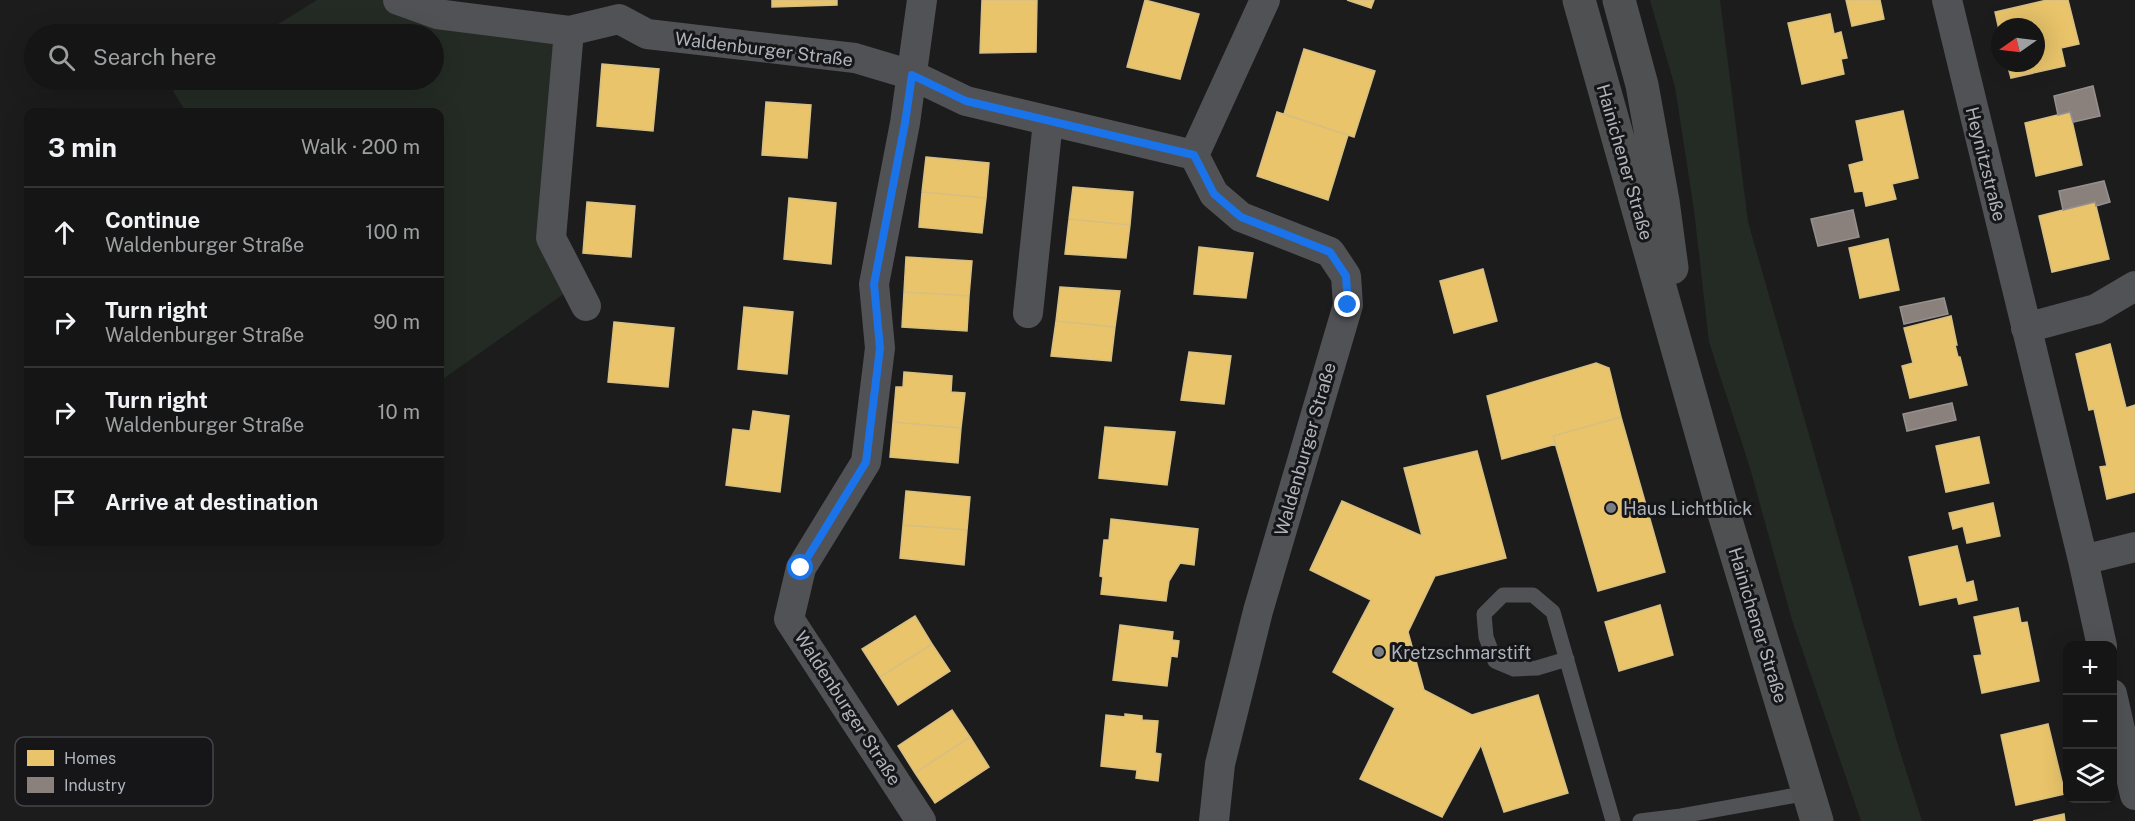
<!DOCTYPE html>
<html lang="en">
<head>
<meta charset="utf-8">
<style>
	:root { --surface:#151515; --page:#1e1e1e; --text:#f1f3f6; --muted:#9d9fa0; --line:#343434 }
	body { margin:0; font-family:"Public Sans",sans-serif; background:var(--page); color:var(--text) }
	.controls { position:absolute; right:18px; bottom:18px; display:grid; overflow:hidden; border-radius:12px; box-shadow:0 6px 24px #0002 }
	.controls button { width:54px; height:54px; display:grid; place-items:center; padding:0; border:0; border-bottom:2px solid var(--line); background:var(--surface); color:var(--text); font:30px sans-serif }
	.compass { position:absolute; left:1991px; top:18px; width:54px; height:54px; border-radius:50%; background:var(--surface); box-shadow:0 6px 24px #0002; rotate:256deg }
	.stop { position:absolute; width:18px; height:18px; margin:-14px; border:4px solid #1a73e8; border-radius:50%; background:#fff }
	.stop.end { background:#1a73e8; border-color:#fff; box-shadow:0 2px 6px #0008 }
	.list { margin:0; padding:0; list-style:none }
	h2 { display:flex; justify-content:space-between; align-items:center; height:78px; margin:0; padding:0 24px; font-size:26px }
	h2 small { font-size:20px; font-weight:400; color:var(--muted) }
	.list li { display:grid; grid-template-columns:39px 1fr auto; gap:18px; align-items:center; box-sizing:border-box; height:90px; padding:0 24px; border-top:2px solid var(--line) }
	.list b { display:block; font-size:22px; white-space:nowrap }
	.list p { margin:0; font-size:20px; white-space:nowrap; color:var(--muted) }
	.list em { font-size:20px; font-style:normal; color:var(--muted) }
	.icon { flex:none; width:33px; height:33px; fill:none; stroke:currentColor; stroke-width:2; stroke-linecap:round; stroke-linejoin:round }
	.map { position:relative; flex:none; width:2135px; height:821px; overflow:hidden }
	.search { position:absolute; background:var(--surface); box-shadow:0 6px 24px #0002; left:24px; top:24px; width:420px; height:66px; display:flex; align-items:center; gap:15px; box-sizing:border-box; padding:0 21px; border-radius:33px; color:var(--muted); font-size:22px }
	.panel { position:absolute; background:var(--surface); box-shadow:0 6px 24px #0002; left:24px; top:108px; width:420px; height:438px; border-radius:12px }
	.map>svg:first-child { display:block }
	.green { fill:#242b24 }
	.homes { fill:#e9c46a; stroke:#d7bf82; stroke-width:1.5 }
	.industry { fill:#8a817c; stroke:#95908f; stroke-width:1.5 }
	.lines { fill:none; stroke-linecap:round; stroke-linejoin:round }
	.service { stroke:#505255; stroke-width:15 }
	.minor { stroke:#505255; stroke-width:30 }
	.secondary { stroke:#4f5052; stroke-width:33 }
	.route { stroke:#1a73e8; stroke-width:8 }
	.poi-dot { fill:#7b7f83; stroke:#161618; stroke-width:2 }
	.labels { text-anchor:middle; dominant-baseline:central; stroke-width:6; stroke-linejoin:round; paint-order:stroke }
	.street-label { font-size:18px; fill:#aeb4bb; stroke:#161618 }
	.poi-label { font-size:18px; fill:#aeb4bb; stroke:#161618; text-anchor:start }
	.key { fill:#161618; stroke:#444549; stroke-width:1.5 }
	.key-label { font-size:16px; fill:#aeb4bb }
</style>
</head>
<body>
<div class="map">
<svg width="2135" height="821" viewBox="0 0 2135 821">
	<rect width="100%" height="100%" fill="#1c1c1c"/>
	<path class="green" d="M317,0H398L569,31L551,238L575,286L440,381V112H186L173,91L191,80H434V34H262Z
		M1650,0H1720L1748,222L1897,742L1922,821H1861L1792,620L1750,468L1709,342L1694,210L1675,87Z"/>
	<path class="homes" d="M772,0H837V5L772,7Z
		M982,0H1037L1036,52L980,53Z
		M1145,0L1199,14L1180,79L1127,67Z
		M1347,0H1374L1371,8Z
		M1846,0H1880L1884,19L1852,26Z
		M2047,0H2068L2079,44L2061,48L2065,66L2011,78L2007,63H2036V27H2000V34L1995,12Z
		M1830,14L1834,34L1841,32L1847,58L1841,59L1844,74L1802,84L1788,23Z
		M1304,49L1375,71L1354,137L1284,114Z
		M602,64L659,69L653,131L597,126Z
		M766,102L811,105L807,158L762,155Z
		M1903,111L1918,178L1892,184L1896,199L1866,206L1863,191L1855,192L1849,165L1864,161L1856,121Z
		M1277,112L1348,135L1328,200L1257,176Z
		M2070,112L2082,165L2036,176L2025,123Z
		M926,157L989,163L986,198L922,192Z
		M1073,187L1133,192L1130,225L1069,219Z
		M922,192L986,198L982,233L919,227Z
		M789,198L836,203L831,264L784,259Z
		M587,202L635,206L631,257L583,253Z
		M2095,202L2109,259L2052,272L2039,216Z
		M1069,219L1130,225L1126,258L1065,254Z
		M1888,239L1899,290L1860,298L1849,248Z
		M1199,247L1253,253L1246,298L1194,294Z
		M906,257L972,261L969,296L904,292Z
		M1483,269L1497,321L1454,333L1440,281Z
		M1060,287L1120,291L1115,327L1056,321Z
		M904,292L969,296L967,331L902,327Z
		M744,307L793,312L787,374L738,369Z
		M1951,316L1957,345H1955L1958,357H1960L1967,385L1910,398L1902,366L1913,363L1904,328Z
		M1056,321L1115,327L1111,361L1051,356Z
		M614,322L674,328L668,387L608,382Z
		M2110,344L2126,408L2135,405V492L2107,499L2100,467L2107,466L2094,409L2089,410L2076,354Z
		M1189,352L1231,356L1224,404L1181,400Z
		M1596,363L1609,368L1621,417L1553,436L1556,444L1502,459L1487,396Z
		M904,372L952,376L951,392L965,393L961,428L893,422L896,387H903Z
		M753,411L789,416L780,492L726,485L733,429L750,431Z
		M1621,417L1665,572L1598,591L1553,436Z
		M893,422L961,428L958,463L890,457Z
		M1105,427L1175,432L1167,485L1099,478Z
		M1979,437L1989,483L1946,492L1936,446Z
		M1477,451L1506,558L1435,576L1408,632L1424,690L1472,715L1538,695L1568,793L1504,812L1481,745L1442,817L1360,779L1395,708L1333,672L1371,600L1310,570L1342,501L1422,536L1404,468Z
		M906,491L970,497L967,530L903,525Z
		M1993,503L2000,536L1967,543L1963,526L1953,529L1949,513Z
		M1111,519L1198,529L1194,565L1180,563L1169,581L1166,601L1101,594L1103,577L1100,576L1104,540H1109Z
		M903,525L967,530L964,565L900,558Z
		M1957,546L1966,583L1973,581L1977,600L1959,604L1957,597L1920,605L1909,557Z
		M1660,605L1673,655L1619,671L1605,622Z
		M2018,608L2021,623L2027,622L2039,681L1982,693L1974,656L1982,655L1974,617Z
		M915,616L932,644L880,677L862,649Z
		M1120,625L1173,632L1172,640L1179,641L1177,657L1171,656L1167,686L1113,680Z
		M932,644L950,671L898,705L880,677Z
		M952,710L970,737L915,773L898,746Z
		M1125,714L1142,716V720L1158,721L1155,753L1161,754L1158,781L1136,778L1137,770L1101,766L1106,715L1125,717Z
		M2048,724L2065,794L2016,805L2001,735Z
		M970,737L989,767L935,803L915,773Z
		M2064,814L2065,821H2033Z"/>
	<path class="industry" d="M2093,86L2100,116L2073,122L2070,112L2058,115L2054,96Z
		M2104,181L2110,202L2096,206L2095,202L2063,210L2059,191Z
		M1853,210L1859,237L1818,246L1811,219Z
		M1944,298L1948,314L1904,324L1900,307Z
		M1952,403L1956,420L1907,431L1903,414Z"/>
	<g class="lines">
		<path class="service" d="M1567,659L1537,668L1514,669L1495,661L1486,637L1484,614L1503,595H1533L1553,612L1613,821
			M1640,821L1681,816L1808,793"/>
		<path class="minor" d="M398,0L437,14L569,31L619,19L647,34L855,58L912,75L966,101L1194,155L1214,194L1241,217L1330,252L1346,276L1348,305L1258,611L1220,764L1214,821
			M1947,0L2083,560L2102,646
			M569,31L551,238L586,306
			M1194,155L1265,0
			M1028,313L1048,121
			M2026,328L2096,309L2135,286
			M2083,560L2135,547
			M2112,694L2135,795
			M921,821L789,619L801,568L866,462L880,348L874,284L905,123L922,0"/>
		<path class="secondary" d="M1579,0L1722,507L1817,821
			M1619,0L1642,85L1663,201L1672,268"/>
	</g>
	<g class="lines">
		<path class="route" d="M801,568L866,462L880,348L874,284L905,123L912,75L966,101L1194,155L1214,194L1241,217L1330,252L1346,276L1348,305"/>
	</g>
	<g class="poi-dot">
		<circle cx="1611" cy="508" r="6"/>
		<circle cx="1379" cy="652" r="6"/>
	</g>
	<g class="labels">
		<g class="street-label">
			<text transform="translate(764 49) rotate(7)">Waldenburger Straße</text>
			<text transform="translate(1625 162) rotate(74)">Hainichener Straße</text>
			<text transform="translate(1986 164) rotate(76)">Heynitzstraße</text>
			<text transform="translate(1305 449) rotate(-74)">Waldenburger Straße</text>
			<text transform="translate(1758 625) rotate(73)">Hainichener Straße</text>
			<text transform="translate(848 708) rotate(57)">Waldenburger Straße</text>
		</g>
		<g class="poi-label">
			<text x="1623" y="508">Haus Lichtblick</text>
			<text x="1391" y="652">Kretzschmarstift</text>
		</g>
	</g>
	<rect x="15" y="737" width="198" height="69" rx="9" class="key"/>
	<rect x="27" y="750" width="27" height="16" fill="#e9c46a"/>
	<rect x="27" y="777" width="27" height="16" fill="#8a817c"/>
	<g class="key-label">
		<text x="64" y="764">Homes</text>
		<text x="64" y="791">Industry</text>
	</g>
</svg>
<div class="controls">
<button>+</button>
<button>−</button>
<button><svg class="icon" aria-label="layers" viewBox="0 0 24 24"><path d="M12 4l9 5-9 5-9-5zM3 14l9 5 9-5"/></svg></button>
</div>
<svg class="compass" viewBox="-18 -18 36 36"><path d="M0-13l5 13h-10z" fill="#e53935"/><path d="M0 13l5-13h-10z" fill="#9d9fa0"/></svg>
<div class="stop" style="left:801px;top:568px"></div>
<div class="stop end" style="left:1348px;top:305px"></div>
<div class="search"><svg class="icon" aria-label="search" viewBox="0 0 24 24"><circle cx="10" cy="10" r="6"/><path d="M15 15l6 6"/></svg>Search here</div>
<section class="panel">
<h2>3 min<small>Walk · 200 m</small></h2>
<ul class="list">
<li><svg class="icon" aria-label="ahead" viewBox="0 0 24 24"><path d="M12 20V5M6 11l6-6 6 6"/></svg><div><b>Continue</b><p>Waldenburger Straße</p></div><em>100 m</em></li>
<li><svg class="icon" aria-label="right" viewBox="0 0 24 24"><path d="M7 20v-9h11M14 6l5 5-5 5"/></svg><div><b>Turn right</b><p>Waldenburger Straße</p></div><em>90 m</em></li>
<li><svg class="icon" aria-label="right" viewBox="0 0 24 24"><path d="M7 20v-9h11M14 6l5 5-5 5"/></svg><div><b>Turn right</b><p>Waldenburger Straße</p></div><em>10 m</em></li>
<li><svg class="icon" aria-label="arrive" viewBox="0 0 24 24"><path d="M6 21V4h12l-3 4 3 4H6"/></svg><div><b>Arrive at destination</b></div></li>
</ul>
</section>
</div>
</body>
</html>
